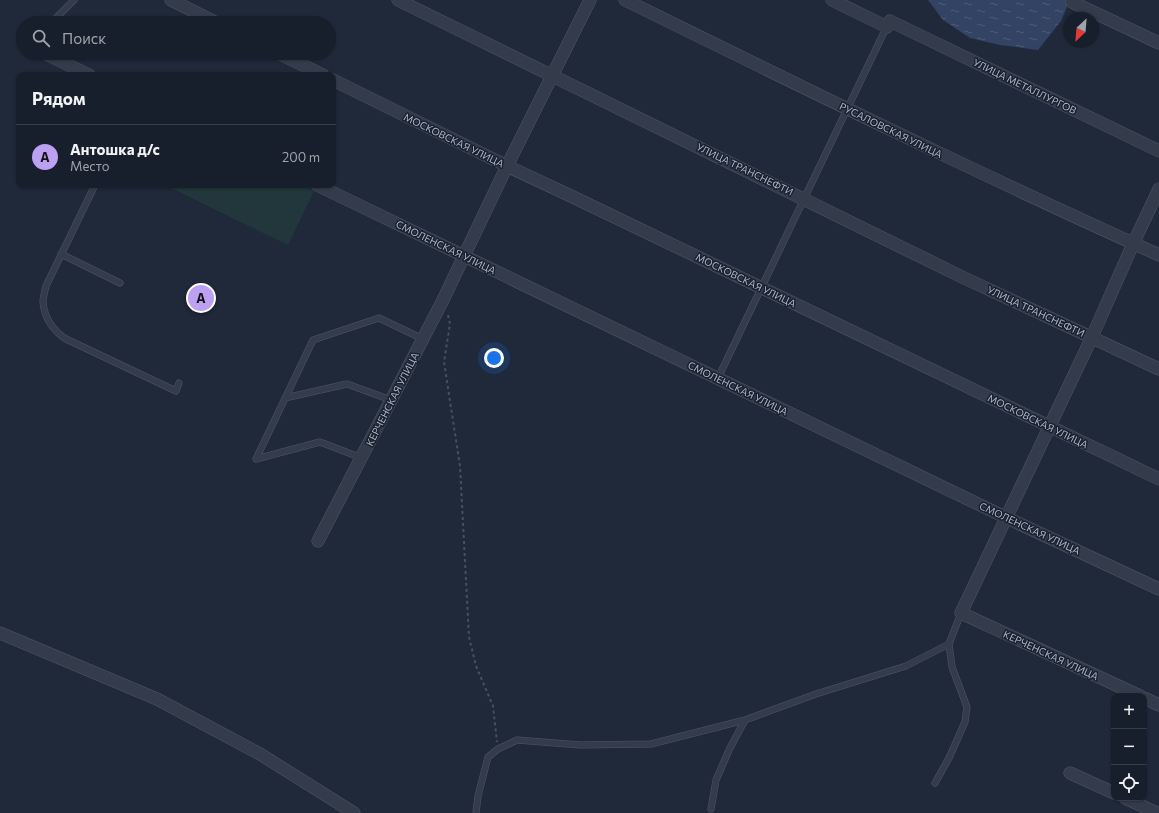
<!DOCTYPE html>
<html lang="ru">
<head>
<meta charset="utf-8">
<style>
	:root { --surface:#181f2c; --page:#212734; --text:#f1f3f6; --muted:#9fa2a9; --line:#363d48; --accent:#bca0f2 }
	body { margin:0; font-family:Commissioner,sans-serif; background:var(--page); color:var(--text) }
	.controls { position:absolute; right:12px; bottom:12px; display:grid; overflow:hidden; border-radius:8px; box-shadow:0 1px 3px #0004 }
	.controls button { width:36px; height:36px; display:grid; place-items:center; padding:0; border:0; border-bottom:1px solid var(--line); background:var(--surface); color:var(--text); font:20px sans-serif }
	.compass { position:absolute; left:1063px; top:12px; width:36px; height:36px; border-radius:50%; background:var(--surface); box-shadow:0 1px 3px #0004; rotate:206deg }
	.you { position:absolute; left:494px; top:358px; width:14px; height:14px; margin:-10px; border:3px solid #fff; border-radius:50%; background:#1a73e8; box-shadow:0 0 0 6px #1a73e833 }
	.badge { display:grid; place-items:center; width:26px; height:26px; border-radius:50%; background:var(--accent); color:#111; font-size:13px; font-weight:700 }
	.pin { position:absolute; translate:-50% -50%; border:2px solid #fff; box-shadow:0 1px 4px #0006 }
	.list { margin:0; padding:0; list-style:none }
	h2 { display:flex; justify-content:space-between; align-items:center; height:52px; margin:0; padding:0 16px; font-size:17px }
	h2 small { font-size:13px; font-weight:400; color:var(--muted) }
	.list li { display:grid; grid-template-columns:26px 1fr auto; gap:12px; align-items:center; box-sizing:border-box; height:64px; padding:0 16px; border-top:1px solid var(--line) }
	.list b { display:block; font-size:15px; white-space:nowrap }
	.list p { margin:0; font-size:13px; white-space:nowrap; color:var(--muted) }
	.list em { font-size:13px; font-style:normal; color:var(--muted) }
	.icon { flex:none; width:22px; height:22px; fill:none; stroke:currentColor; stroke-width:2; stroke-linecap:round; stroke-linejoin:round }
	.map { position:relative; flex:none; width:1159px; height:813px; overflow:hidden }
	.search { position:absolute; background:var(--surface); box-shadow:0 1px 3px #0004; left:16px; top:16px; width:320px; height:44px; display:flex; align-items:center; gap:10px; box-sizing:border-box; padding:0 14px; border-radius:22px; color:var(--muted); font-size:15px }
	.panel { position:absolute; background:var(--surface); box-shadow:0 1px 3px #0004; left:16px; top:72px; width:320px; height:116px; border-radius:8px }
	.map>svg:first-child { display:block }
	.pitch { fill:#22373b }
	.water { fill:url(#water-ripples) }
	.lines { fill:none; stroke-linecap:round; stroke-linejoin:round }
	.lane-casing { stroke:#4f5665; stroke-width:7 }
	.street-casing { stroke:#4f5665; stroke-width:13 }
	.path { stroke:#405459; stroke-width:2; stroke-dasharray:3 3; stroke-linecap:butt }
	.lane { stroke:#343c4b; stroke-width:6 }
	.street { stroke:#343c4b; stroke-width:12 }
	.labels { text-anchor:middle; dominant-baseline:central; stroke-width:3; stroke-linejoin:round; paint-order:stroke }
	.street-label { font-size:10px; fill:#afb6c7; stroke:#19212f }
</style>
</head>
<body>
<div class="map">
<svg width="1159" height="813" viewBox="0 0 1159 813">
	<defs>
		<pattern id="water-ripples" width="26" height="14" patternUnits="userSpaceOnUse"><rect width="26" height="14" fill="#324363"/><path d="M2 4q2-2 4 0t4 0M15 11q2-2 4 0t4 0" fill="none" stroke="#4d5c78"/></pattern>
	</defs>
	<rect width="100%" height="100%" fill="#20293a"/>
	<path class="pitch" d="M167,185H301L314,191L288,245L167,186Z"/>
	<path class="water" d="M928,0H1070L1061,21L1038,50L1000,45L970,38L943,20Z"/>
	<g class="lines">
		<g class="lane-casing">
			<path id="lane" d="M51,23L74,0
				M95,185L46,286C45,291 43,297 43,302C44,317 53,331 66,339L176,391L179,383
				M61,254L120,283
				M718,378L887,26
				M285,398L347,384L391,400
				M362,458L320,442L256,459L313,340L379,318L423,339
				M935,783L949,758L965,722L967,707L952,667L949,644
				M711,809L716,780L730,748L745,720
				M476,813L478,796L488,757L498,749L517,740L580,745L651,744L745,720L816,694L906,666L949,644L961,613"/>
		</g>
		<g class="street-casing">
			<path id="street" d="M171,0L217,23
				M398,0L960,276L1159,369
				M625,0C802,87 979,174 1159,255
				M832,0L887,27
				M1072,2L1159,43
				M890,21L1159,151
				M44,53L89,75
				M278,53L323,75
				M333,80L507,166L573,197L1159,479
				M317,185L1007,518L1159,589
				M318,541L443,300L507,166L590,0
				M0,633L157,699L260,754L354,813
				M1140,696L961,613L1092,337L1133,244L1159,189
				M1144,698L1159,705
				M1070,773L1114,793
				M1125,798L1157,813"/>
		</g>
		<path class="path" d="M448,315L450,324L444,362L460,466L469,637L476,666L493,706L497,742"/>
		<use href="#lane" class="lane"/>
		<use href="#street" class="street"/>
	</g>
	<g class="labels">
		<g class="street-label">
			<text transform="translate(1025 86) rotate(26)">УЛИЦА МЕТАЛЛУРГОВ</text>
			<text transform="translate(891 130) rotate(26)">РУСАЛОВСКАЯ УЛИЦА</text>
			<text transform="translate(454 140) rotate(26)">МОСКОВСКАЯ УЛИЦА</text>
			<text transform="translate(745 169) rotate(26)">УЛИЦА ТРАНСНЕФТИ</text>
			<text transform="translate(446 247) rotate(26)">СМОЛЕНСКАЯ УЛИЦА</text>
			<text transform="translate(746 280) rotate(26)">МОСКОВСКАЯ УЛИЦА</text>
			<text transform="translate(1036 311) rotate(25)">УЛИЦА ТРАНСНЕФТИ</text>
			<text transform="translate(738 388) rotate(26)">СМОЛЕНСКАЯ УЛИЦА</text>
			<text transform="translate(392 399) rotate(-63)">КЕРЧЕНСКАЯ УЛИЦА</text>
			<text transform="translate(1038 421) rotate(26)">МОСКОВСКАЯ УЛИЦА</text>
			<text transform="translate(1030 528) rotate(25)">СМОЛЕНСКАЯ УЛИЦА</text>
			<text transform="translate(1051 655) rotate(25)">КЕРЧЕНСКАЯ УЛИЦА</text>
		</g>
	</g>
</svg>
<div class="controls">
<button>+</button>
<button>−</button>
<button><svg class="icon" aria-label="locate" viewBox="0 0 24 24"><circle cx="12" cy="12" r="6"/><path d="M12 2v4M12 18v4M2 12h4M18 12h4"/></svg></button>
</div>
<svg class="compass" viewBox="-18 -18 36 36"><path d="M0-13l5 13h-10z" fill="#e53935"/><path d="M0 13l5-13h-10z" fill="#9fa2a9"/></svg>
<div class="you"></div>
<div class="pin badge" style="left:201px;top:298px">A</div>
<div class="search"><svg class="icon" aria-label="search" viewBox="0 0 24 24"><circle cx="10" cy="10" r="6"/><path d="M15 15l6 6"/></svg>Поиск</div>
<section class="panel">
<h2>Рядом<small></small></h2>
<ul class="list">
<li><span class="badge">A</span><div><b>Антошка д/с</b><p>Место</p></div><em>200 m</em></li>
</ul>
</section>
</div>
</body>
</html>
